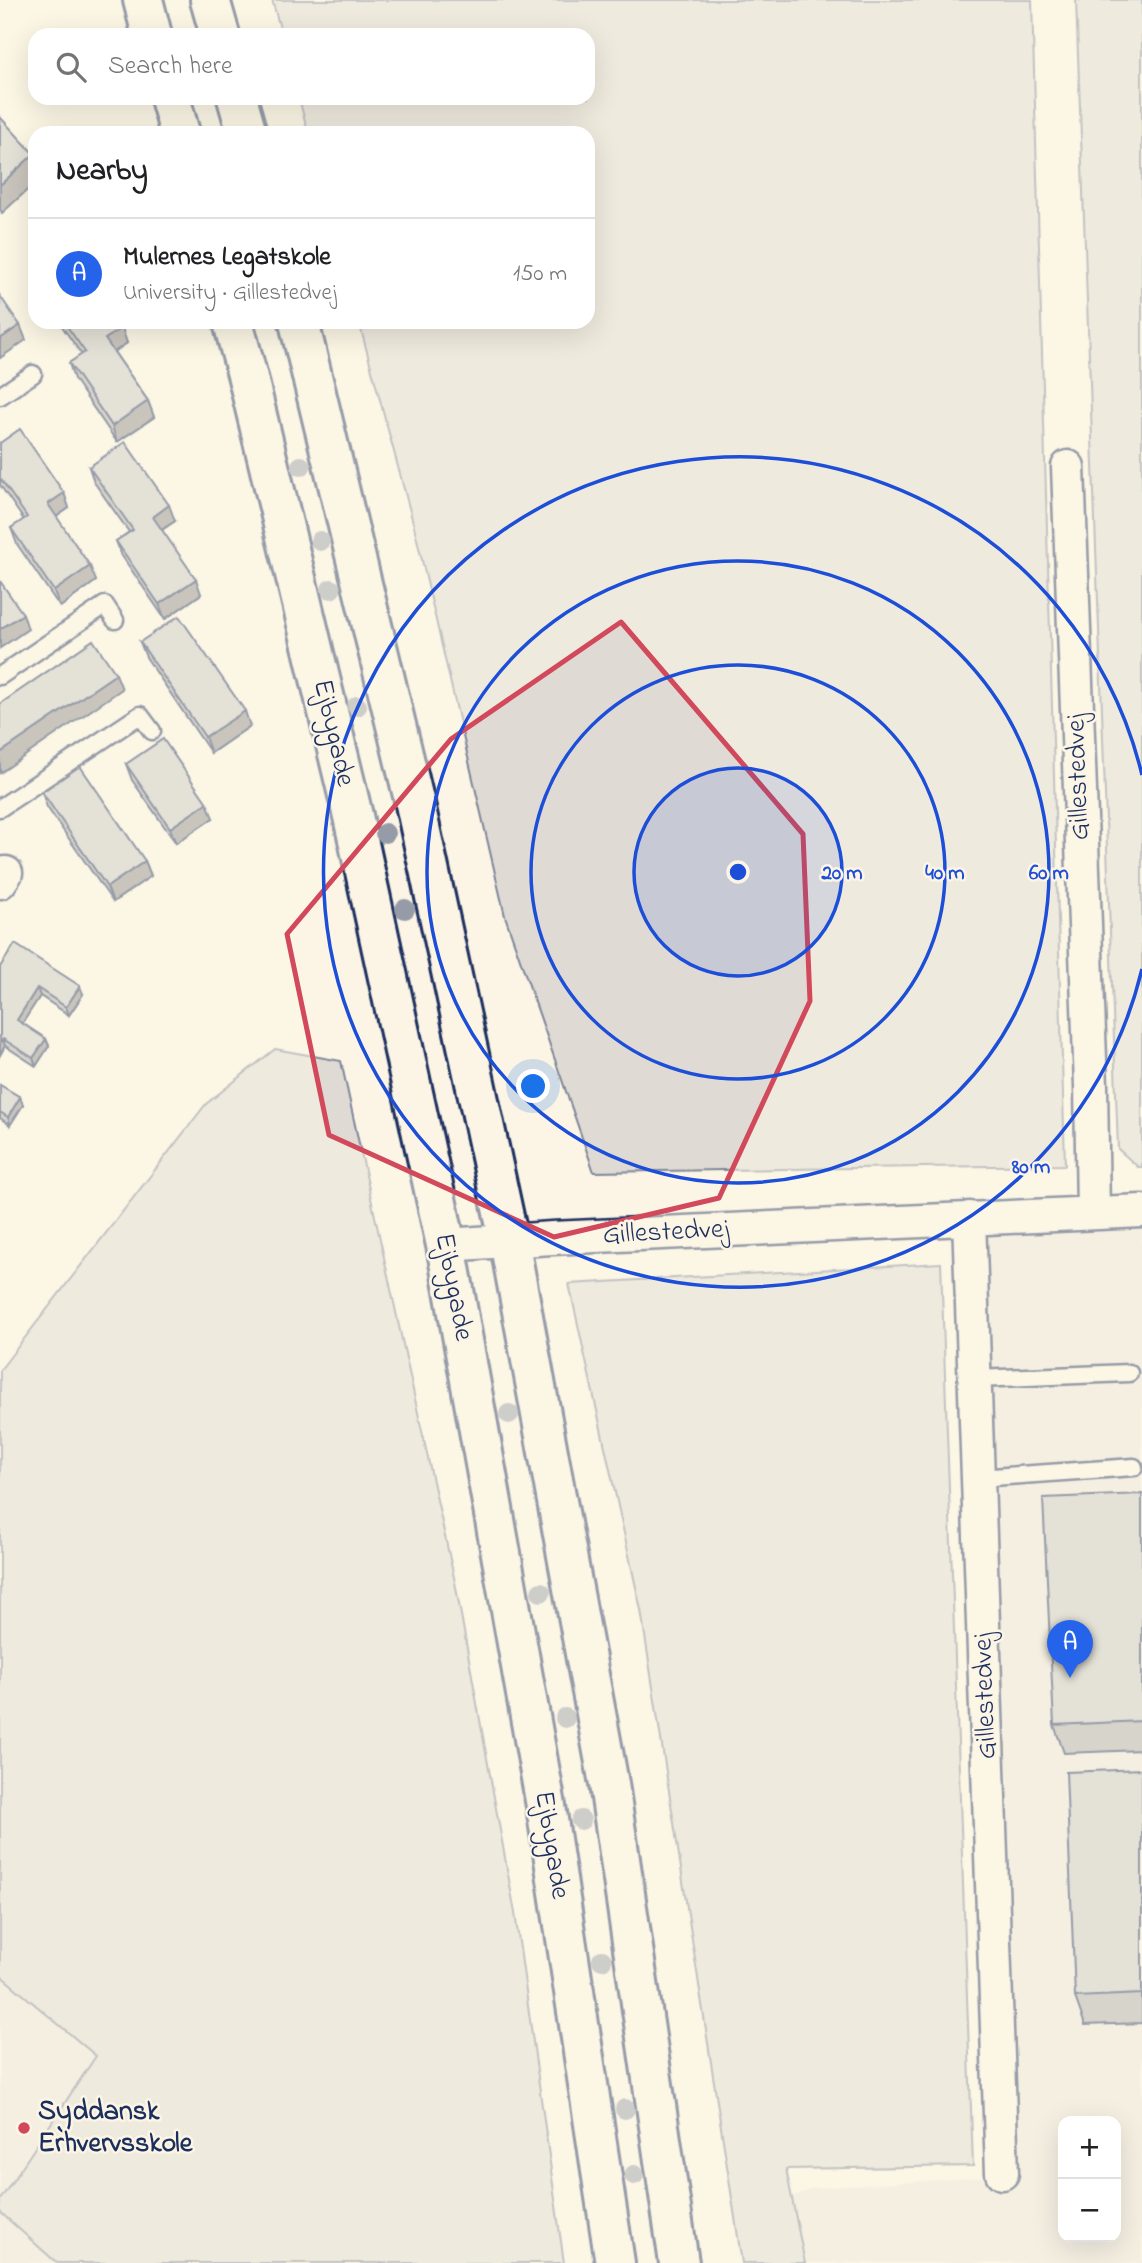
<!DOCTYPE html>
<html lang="en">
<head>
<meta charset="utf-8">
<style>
	:root { --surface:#fff; --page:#f2f2f2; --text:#202124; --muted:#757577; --line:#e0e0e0; --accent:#2563eb }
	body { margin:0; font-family:"Indie Flower",sans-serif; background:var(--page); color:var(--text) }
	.controls { position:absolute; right:21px; bottom:21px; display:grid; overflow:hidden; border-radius:14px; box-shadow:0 7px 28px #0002 }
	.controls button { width:63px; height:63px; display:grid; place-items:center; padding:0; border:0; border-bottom:2px solid var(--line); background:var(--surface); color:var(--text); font:35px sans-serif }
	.you { position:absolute; left:534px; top:1087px; width:24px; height:24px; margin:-18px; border:5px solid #fff; border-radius:50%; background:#1a73e8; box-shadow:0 0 0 10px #1a73e833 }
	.badge { display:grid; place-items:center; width:46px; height:46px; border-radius:50%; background:var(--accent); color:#fff; font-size:23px; font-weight:700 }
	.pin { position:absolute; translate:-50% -58px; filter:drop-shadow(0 2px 4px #0008) }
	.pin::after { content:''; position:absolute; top:37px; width:24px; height:21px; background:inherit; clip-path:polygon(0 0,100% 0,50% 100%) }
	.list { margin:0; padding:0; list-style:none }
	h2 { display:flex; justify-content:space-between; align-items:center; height:91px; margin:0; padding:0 28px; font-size:30px }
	h2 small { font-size:23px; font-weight:400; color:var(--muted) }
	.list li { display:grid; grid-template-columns:46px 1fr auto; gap:21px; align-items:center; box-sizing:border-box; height:112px; padding:0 28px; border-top:2px solid var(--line) }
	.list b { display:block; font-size:26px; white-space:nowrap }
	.list p { margin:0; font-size:23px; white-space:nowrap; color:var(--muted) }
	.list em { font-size:23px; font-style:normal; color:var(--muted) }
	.icon { flex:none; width:38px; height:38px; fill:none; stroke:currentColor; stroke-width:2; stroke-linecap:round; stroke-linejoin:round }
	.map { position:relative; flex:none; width:1142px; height:2263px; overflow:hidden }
	.search { position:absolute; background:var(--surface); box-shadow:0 7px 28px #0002; left:28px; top:28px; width:567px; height:77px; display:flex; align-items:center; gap:18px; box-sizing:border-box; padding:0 24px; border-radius:21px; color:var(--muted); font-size:26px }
	.panel { position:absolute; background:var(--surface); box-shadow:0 7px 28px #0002; left:28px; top:126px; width:567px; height:203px; border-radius:21px }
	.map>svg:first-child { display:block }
	.built { fill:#ece7dc; fill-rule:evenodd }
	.green { fill:#dfdbd4; stroke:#7d8599; stroke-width:2 }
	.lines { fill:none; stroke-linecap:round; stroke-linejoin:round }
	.lane-casing { stroke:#1b2f5e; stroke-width:21 }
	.street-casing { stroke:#1b2f5e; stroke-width:37 }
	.secondary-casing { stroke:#1b2f5e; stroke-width:44 }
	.lane { stroke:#fcf5e5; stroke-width:16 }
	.street { stroke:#fcf5e5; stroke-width:32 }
	.secondary { stroke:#fcf5e5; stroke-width:38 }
	.tree { fill:#969ba8 }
	.wall { fill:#acabaa; stroke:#1b2f5e; stroke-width:2 }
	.shaded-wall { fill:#8c8b8b; stroke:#1b2f5e; stroke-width:2 }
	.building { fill:#c8c7c6; stroke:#1b2f5e; stroke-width:2 }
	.marked { fill:none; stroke:#d1495b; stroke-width:5; stroke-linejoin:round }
	.ring { fill:none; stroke:#1d4ed8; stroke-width:3.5 }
	.poi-dot { fill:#d1495b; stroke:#fcf5e5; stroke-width:2.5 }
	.labels { text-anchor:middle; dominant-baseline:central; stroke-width:5; stroke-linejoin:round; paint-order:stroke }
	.street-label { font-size:28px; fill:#1b2f5e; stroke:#fcf5e5 }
	.poi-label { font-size:28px; font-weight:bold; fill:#1b2f5e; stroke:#fcf5e5; text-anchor:start }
	.centre { fill:#1d4ed8; stroke:#fcf5e5; stroke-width:3.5 }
	.ring-label { font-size:21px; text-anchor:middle; font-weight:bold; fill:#1d4ed8; stroke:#fcf5e5; stroke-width:5; stroke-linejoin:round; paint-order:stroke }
</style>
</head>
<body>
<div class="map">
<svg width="1142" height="2263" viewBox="0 0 1142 2263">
	<rect width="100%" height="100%" fill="#fcf5e5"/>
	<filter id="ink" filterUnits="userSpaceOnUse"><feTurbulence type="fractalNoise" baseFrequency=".0143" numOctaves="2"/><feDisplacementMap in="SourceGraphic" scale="14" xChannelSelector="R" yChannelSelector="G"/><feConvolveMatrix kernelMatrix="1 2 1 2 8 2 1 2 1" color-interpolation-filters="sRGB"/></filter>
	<g filter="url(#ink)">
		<path class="built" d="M1142,1228V2263H805L792,2197L814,2188L1018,2175L982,1234ZM1063,2121H1116V2237H1063Z
			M0,1975L96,2056L0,2200Z
			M0,2212L57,2263H0Z"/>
		<path class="green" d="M272,0H1032L1065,1165L594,1172L505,916L414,526L359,322H588V133H308L299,98H588V35H282Z
			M1076,0H1142V1167H1138L1118,1149Z
			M275,1049L341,1061L455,1582L515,1913L564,2263H57L0,2212V2200L96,2056L0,1975V1370L206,1104Z
			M941,1263L973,2166L786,2169L805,2263H742L641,1610L569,1284Z"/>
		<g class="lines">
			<g class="lane-casing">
				<path id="lane" d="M0,396L33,374
					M0,676L105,605L115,620
					M0,808L140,715L152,731
					M975,1379L1129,1373
					M978,1478L1134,1467"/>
			</g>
			<g class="street-casing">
				<path id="street" d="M1068,467L1091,1086L1093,1213
					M0,882L6,873
					M969,1218L1002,2173
					M446,1245L552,1238L1142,1211"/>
			</g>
			<g class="secondary-casing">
				<path id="secondary" d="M143,0L152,35
					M210,0L220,35
					M170,98L180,133
					M237,98L247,133
					M233,322L248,378L353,816L446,1245L546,1806L615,2263
					M299,322L415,804L509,1240L609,1784L679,2263"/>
			</g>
			<use href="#lane" class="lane"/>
			<use href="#street" class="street"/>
			<use href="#secondary" class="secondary"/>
		</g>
		<g class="tree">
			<circle cx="301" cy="466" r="10"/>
			<circle cx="320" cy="541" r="10"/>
			<circle cx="331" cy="589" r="10"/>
			<circle cx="357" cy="706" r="10"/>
			<circle cx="385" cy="833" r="10"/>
			<circle cx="405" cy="909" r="10"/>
			<circle cx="509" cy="1414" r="10"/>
			<circle cx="541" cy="1592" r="10"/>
			<circle cx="565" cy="1718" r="10"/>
			<circle cx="581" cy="1820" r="10"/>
			<circle cx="602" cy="1960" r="10"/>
			<circle cx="625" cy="2109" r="10"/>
			<circle cx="634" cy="2175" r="10"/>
		</g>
		<path class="wall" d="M59,322H117L127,343L114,352L148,401L154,417L117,442L74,379L69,363L82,355Z
			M0,443L64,493L69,508L56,517L96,581L60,607L17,544L11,528L24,520L0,485Z
			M89,467L175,521L162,530L201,594L165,619L122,556L116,541L129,532L94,482Z
			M140,642L250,726L211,753L146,657Z
			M126,764L213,818L176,843L132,780Z
			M42,792L145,861L151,876L113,902L47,807Z
			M0,967L83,994L69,1015L40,996L22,1023L46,1039L49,1046L36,1066L5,1046L0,1055Z
			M0,1085L20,1097L23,1105L10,1125L0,1118Z
			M1142,1494V1750L1064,1753L1054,1725Z
			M1142,1769V2023L1085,2025L1075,1997Z"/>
		<path class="shaded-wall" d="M34,154L35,158V183L2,213L0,209V185Z
			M20,325L26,340L0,358V339Z
			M122,328L127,343L111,354L105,339Z
			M148,401L154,417L117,442L112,426Z
			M64,493L69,508L53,519L48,504Z
			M169,505L175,521L158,532L153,517Z
			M90,566L96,581L60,607L54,591Z
			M196,579L201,594L165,619L159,604Z
			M23,614L28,629L0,648V629Z
			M116,674L122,689L0,773V753Z
			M245,711L250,726L211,753L205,737Z
			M207,803L213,818L176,843L170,828Z
			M145,861L151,876L113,902L107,887Z
			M80,986L83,994L69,1015L66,1007Z
			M37,988L40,996L20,1027L17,1020Z
			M3,1039L5,1046L0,1055V1043Z
			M46,1039L49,1046L36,1066L33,1058Z
			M20,1097L23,1105L10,1125L8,1117Z"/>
		<path class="building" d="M0,117L34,154L0,185Z
			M0,296L20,325L0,339Z
			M64,322H117L122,328L105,339L148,401L112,426L69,363L85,352Z
			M20,429L64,493L48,504L90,566L54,591L11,528L27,517L0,478V443Z
			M125,442L169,505L153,517L196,579L159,604L116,541L133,530L89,467Z
			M0,581L23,614L0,629Z
			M179,616L245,711L205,737L140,642Z
			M93,640L116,674L0,753V704Z
			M163,739L207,803L170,828L126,764Z
			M80,766L145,861L107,887L42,792Z
			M15,944L80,986L66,1007L37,988L17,1020L46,1039L33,1058L3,1039L0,1043V967Z
			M0,1085L20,1097L8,1117L0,1112Z
			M1142,1494V1721L1054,1725L1043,1498Z
			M1142,1769V1994L1075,1997L1066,1772Z"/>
	</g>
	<path d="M0 0H1142V2263H0ZM621,622L803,834L810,1001L719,1198L554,1237L329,1135L287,934L451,739Z" fill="#fcf5e5" fill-opacity=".55" fill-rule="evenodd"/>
	<path class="marked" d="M621,622L803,834L810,1001L719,1198L554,1237L329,1135L287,934L451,739Z"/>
	<circle cx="738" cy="872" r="104" fill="#1d4ed8" fill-opacity=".12"/>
	<g class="ring">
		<circle cx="738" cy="872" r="104"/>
		<circle cx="738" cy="872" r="207"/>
		<circle cx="738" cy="872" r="311"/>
		<path d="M1142 969A415 415 0 1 1 1142 775"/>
	</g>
	<circle class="poi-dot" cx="24" cy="2128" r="7"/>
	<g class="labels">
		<g class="street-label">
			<text transform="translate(333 733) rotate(77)">Ejbygade</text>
			<text transform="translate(1079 777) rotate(-92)">Gillestedvej</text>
			<text transform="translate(666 1233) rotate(-3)">Gillestedvej</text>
			<text transform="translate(453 1287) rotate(79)">Ejbygade</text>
			<text transform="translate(986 1696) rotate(-92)">Gillestedvej</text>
			<text transform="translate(551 1845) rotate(81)">Ejbygade</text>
		</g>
		<g class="poi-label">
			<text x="38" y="2112">Syddansk<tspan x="38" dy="32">Erhvervsskole</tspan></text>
		</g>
	</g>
	<circle cx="738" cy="872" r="10" class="centre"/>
	<g class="ring-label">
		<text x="842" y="879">20 m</text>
		<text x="945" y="879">40 m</text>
		<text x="1049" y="879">60 m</text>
		<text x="1031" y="1173">80 m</text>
	</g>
</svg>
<div class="controls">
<button>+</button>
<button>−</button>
</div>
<div class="you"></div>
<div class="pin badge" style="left:1070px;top:1678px">A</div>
<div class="search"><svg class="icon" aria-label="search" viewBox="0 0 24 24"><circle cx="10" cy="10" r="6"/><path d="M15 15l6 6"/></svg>Search here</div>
<section class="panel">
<h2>Nearby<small></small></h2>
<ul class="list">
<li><span class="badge">A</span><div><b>Mulernes Legatskole</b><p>University · Gillestedvej</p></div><em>150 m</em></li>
</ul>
</section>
</div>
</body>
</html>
